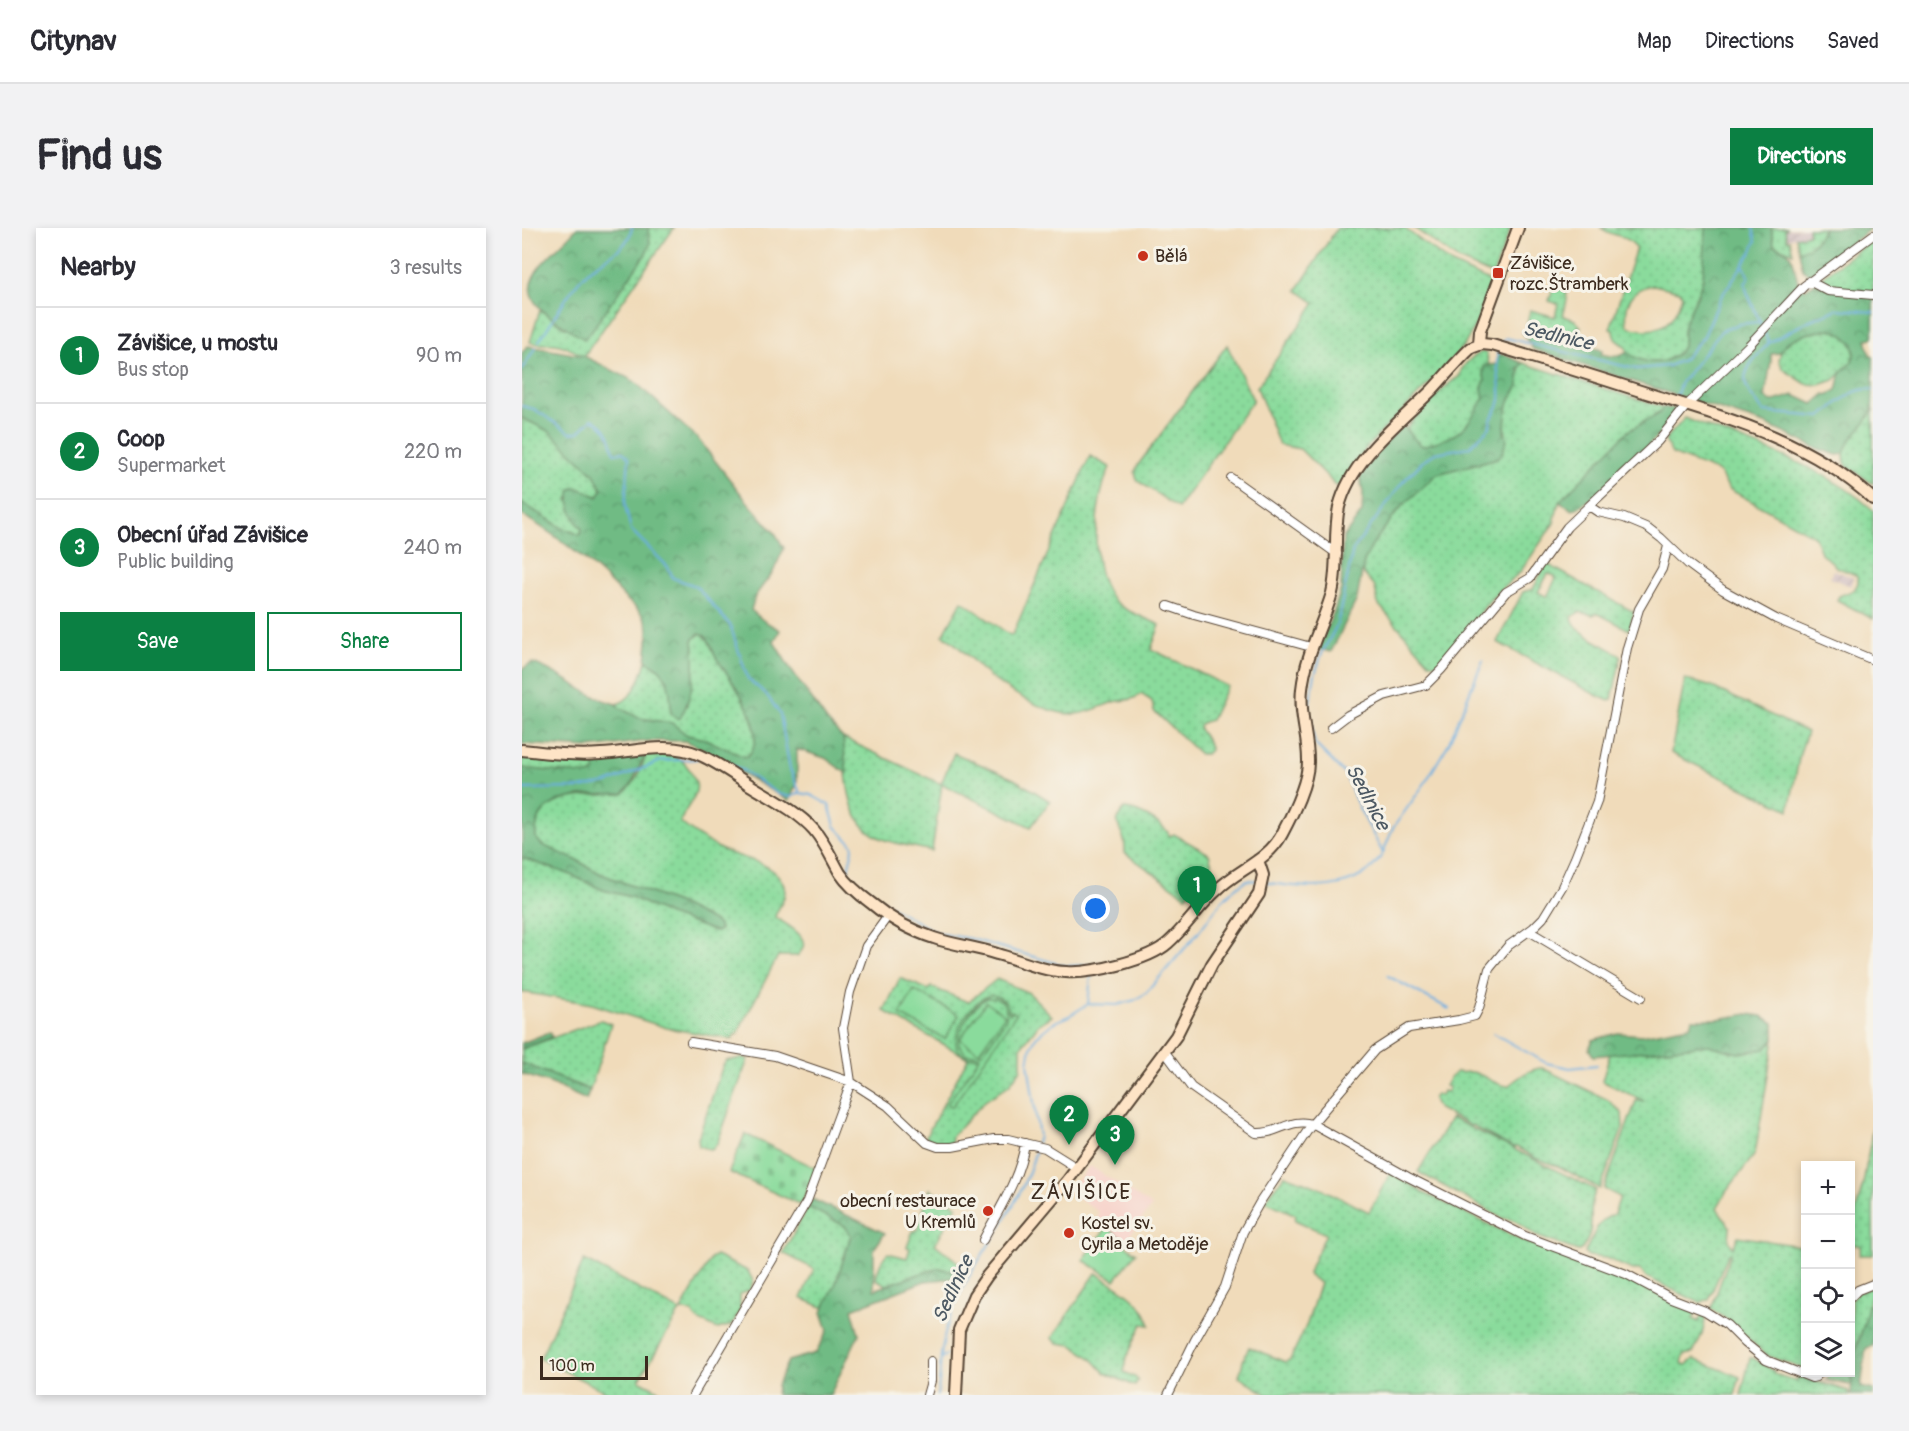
<!DOCTYPE html>
<html lang="en">
<head>
<meta charset="utf-8">
<style>
	:root { --surface:#fff; --page:#f2f2f3; --text:#2b2b33; --muted:#7c7c81; --line:#e1e1e2; --accent:#0b8043 }
	body { margin:0; font-family:Pangolin,sans-serif; background:var(--page); color:var(--text) }
	.controls { position:absolute; right:18px; bottom:18px; display:grid; overflow:hidden; border-radius:0px; box-shadow:0 3px 9px #0003 }
	.controls button { width:54px; height:54px; display:grid; place-items:center; padding:0; border:0; border-bottom:2px solid var(--line); background:var(--surface); color:var(--text); font:30px sans-serif }
	.scale { position:absolute; left:18px; bottom:15px; width:108px; box-sizing:border-box; padding-left:6px; border:3px solid #3b2a1e; border-top:0; font-size:16px; line-height:21px; white-space:nowrap; color:#3b2a1e; -webkit-text-stroke:4px #f7f3e8; paint-order:stroke }
	.you { position:absolute; left:574px; top:681px; width:21px; height:21px; margin:-15px; border:4px solid #fff; border-radius:50%; background:#1a73e8; box-shadow:0 0 0 9px #1a73e833 }
	.badge { display:grid; place-items:center; width:39px; height:39px; border-radius:50%; background:var(--accent); color:#fff; font-size:20px; font-weight:700 }
	.pin { position:absolute; translate:-50% -50px; filter:drop-shadow(0 2px 3px #0008) }
	.pin::after { content:''; position:absolute; top:32px; width:21px; height:18px; background:inherit; clip-path:polygon(0 0,100% 0,50% 100%) }
	.list { margin:0; padding:0; list-style:none }
	h2 { display:flex; justify-content:space-between; align-items:center; height:78px; margin:0; padding:0 24px; font-size:26px }
	h2 small { font-size:20px; font-weight:400; color:var(--muted) }
	.list li { display:grid; grid-template-columns:39px 1fr auto; gap:18px; align-items:center; box-sizing:border-box; height:96px; padding:0 24px; border-top:2px solid var(--line) }
	.list b { display:block; font-size:22px; white-space:nowrap }
	.list p { margin:0; font-size:20px; white-space:nowrap; color:var(--muted) }
	.list em { font-size:20px; font-style:normal; color:var(--muted) }
	.actions { display:flex; gap:12px; padding:18px 24px }
	.actions a { flex:1; padding:14px 0; border:2px solid var(--accent); border-radius:0px; text-align:center; font-size:21px; color:var(--accent) }
	.actions .main { background:var(--accent); color:#fff }
	.icon { flex:none; width:33px; height:33px; fill:none; stroke:currentColor; stroke-width:2; stroke-linecap:round; stroke-linejoin:round }
	.map { position:relative; flex:none; width:1351px; height:1167px; overflow:hidden; border-radius:0px }
	header { display:flex; align-items:center; gap:36px; box-sizing:border-box; height:84px; padding:0 30px; background:var(--surface); border-bottom:2px solid var(--line) }
	header strong { font-size:28px }
	nav { display:flex; gap:33px; margin-inline-start:auto; font-size:21px }
	.intro { display:flex; align-items:center; justify-content:space-between; box-sizing:border-box; height:144px; padding:0 36px }
	h1 { margin:0; font-size:42px }
	.button { padding:15px 27px; border-radius:0px; background:var(--accent); color:#fff; font-size:21px; font-weight:700 }
	main { display:flex; gap:36px; padding:0 36px }
	aside { flex:1; background:var(--surface); border-radius:0px; box-shadow:0 3px 9px #0003 }
	.map>svg:first-child { display:block }
	.built { fill:#f7d1c9 }
	.industrial { fill:url(#industrial-furrows) }
	.green { fill:url(#green-dots); stroke:#62825d; stroke-width:1.5; fill-rule:evenodd }
	.forest { fill:url(#forest-crowns); stroke:#557251; stroke-width:1.5; fill-rule:evenodd }
	.cemetery { fill:url(#cemetery-stones); stroke:#62825d; stroke-width:1.5 }
	.pitch { fill:#8adb9c; stroke:#62825d; stroke-width:1.5; fill-rule:evenodd }
	.lines { fill:none; stroke-linecap:round; stroke-linejoin:round }
	.stream { stroke:#6baee0; stroke-width:2 }
	.street-casing { stroke:#564535; stroke-width:10 }
	.secondary-casing { stroke:#564535; stroke-width:14 }
	.street { stroke:#fff; stroke-width:8 }
	.secondary { stroke:#fee4c6; stroke-width:10 }
	.poi-dot { fill:#c8321e; stroke:#f7f3e8; stroke-width:2 }
	.labels { text-anchor:middle; dominant-baseline:central; stroke-width:6; stroke-linejoin:round; paint-order:stroke }
	.poi-label { font-size:18px; fill:#3b2a1e; stroke:#f7f3e8; text-anchor:start }
	.water-label { font-size:20px; font-style:italic; fill:#4c5862; stroke:#f7f3e8 }
	.quarter-label { font-size:21px; letter-spacing:1.5px; fill:#3b2a1e; stroke:#f7f3e8 }
</style>
</head>
<body>
<header>
<strong>Citynav</strong>
<nav><a>Map</a><a>Directions</a><a>Saved</a></nav>
</header>
<div class="intro"><h1>Find us</h1><a class="button">Directions</a></div>
<main>
<aside>
<h2>Nearby<small>3 results</small></h2>
<ul class="list">
<li><span class="badge">1</span><div><b>Závišice, u mostu</b><p>Bus stop</p></div><em>90 m</em></li>
<li><span class="badge">2</span><div><b>Coop</b><p>Supermarket</p></div><em>220 m</em></li>
<li><span class="badge">3</span><div><b>Obecní úřad Závišice</b><p>Public building</p></div><em>240 m</em></li>
</ul>
<div class="actions"><a class="main">Save</a><a>Share</a></div>
</aside>
<div class="map">
<svg width="1351" height="1167" viewBox="0 0 1351 1167">
	<defs>
		<pattern id="industrial-furrows" width="10" height="10" patternUnits="userSpaceOnUse" patternTransform="scale(1.5)"><rect width="10" height="10" fill="#d2bfc1"/><path d="M-1 1l2-2M0 10L10 0M9 11l2-2" fill="none" stroke="#b5a4a5"/></pattern>
		<pattern id="green-dots" width="8" height="8" patternUnits="userSpaceOnUse" patternTransform="scale(1.5)"><rect width="8" height="8" fill="#8adb9c"/><path d="M2 2h.1M6 6h.1" fill="none" stroke="#78bc86" stroke-width="1.8" stroke-linecap="round"/></pattern>
		<pattern id="forest-crowns" width="20" height="18" patternUnits="userSpaceOnUse" patternTransform="scale(1.5)"><rect width="20" height="18" fill="#6fbb84"/><path d="M2 6a3 3 0 1 1 6 0M12 15a3 3 0 1 1 6 0" fill="none" stroke="#5c986b"/></pattern>
		<pattern id="cemetery-stones" width="16" height="16" patternUnits="userSpaceOnUse" patternTransform="scale(1.5)"><rect width="16" height="16" fill="#8adb9c"/><path d="M2 7V4a2 2 0 0 1 4 0v3zM10 15v-3a2 2 0 0 1 4 0v3z" fill="#78bc86"/></pattern>
	</defs>
	<rect width="100%" height="100%" fill="#f7f3e8"/>
	<filter id="ink" filterUnits="userSpaceOnUse"><feTurbulence type="fractalNoise" baseFrequency=".0167" numOctaves="2"/><feDisplacementMap in="SourceGraphic" scale="12" xChannelSelector="R" yChannelSelector="G"/><feConvolveMatrix kernelMatrix="1 2 1 2 8 2 1 2 1" color-interpolation-filters="sRGB"/></filter>
	<filter id="wash" filterUnits="userSpaceOnUse"><feTurbulence type="fractalNoise" baseFrequency=".008" numOctaves="4" result="noise"/><feDisplacementMap in="SourceGraphic" scale="24" xChannelSelector="R" yChannelSelector="G"/><feGaussianBlur stdDeviation="1.35" result="paint"/><feColorMatrix in="noise" values="0 0 0 0 0 0 0 0 0 0 0 0 0 0 0 0 0 1.4 0 .05"/><feComposite in="paint" operator="in"/></filter>
	<g filter="url(#wash)">
		<rect width="100%" height="100%" fill="#f0dbba"/>
		<path class="built" d="M568,938L630,978L603,1013L574,990L577,984L547,963Z"/>
		<path class="industrial" d="M1286,0L1287,6L1265,11L1263,1Z
			M1311,342L1332,350L1329,358L1308,350Z"/>
		<path class="green" d="M126,0H152L62,128C53,124 43,117 33,116C23,115 19,118 8,114L18,82L44,100L123,27L128,16Z
			M815,0H882L930,36L967,53L969,56L954,96L943,116L912,151L845,219L819,256L815,258L812,257L807,250L778,221L757,217L735,159L793,75L775,62Z
			M892,0H989L971,47L938,33Z
			M1079,0H1184L1181,51L1161,101V119C1150,134 1133,138 1117,131C1109,128 1105,126 1103,118C1096,114 1091,111 1091,102L1088,101L1114,20C1106,6 1090,9 1079,0ZM1132,57L1158,63L1160,68C1154,87 1147,101 1124,102C1117,102 1111,101 1105,97C1102,76 1109,60 1132,57Z
			M1249,0H1266L1263,1L1265,12H1268L1271,25L1252,17Z
			M1286,0H1302C1295,12 1290,20 1277,23L1274,9L1287,6Z
			M1351,11V65H1327L1291,56Z
			M1032,57L1044,63L1045,72L1041,88L1053,92L1059,99L1054,100L1049,110L1037,113L1005,106V97L1008,82L1033,89L1036,76L1027,73Z
			M1308,101L1324,108L1330,114L1332,125L1329,136L1312,152L1298,157L1284,156L1261,141L1257,132C1261,106 1287,106 1308,101Z
			M705,117L731,172L656,280L615,252L613,244L616,237Z
			M960,124L964,125L967,136L962,138L961,143L963,152L960,160L962,170C943,204 939,207 901,218C892,215 888,208 885,200C888,193 929,151 937,149C939,138 950,128 960,124Z
			M1001,135L1140,179V183L1106,203L1037,274L1032,295L999,343L968,372L934,417L916,436L908,435L856,376L853,359L841,345C836,322 895,259 915,246L972,231L984,216C984,201 981,188 987,173C989,167 995,164 996,157C998,148 997,143 1001,135Z
			M1351,181V256L1325,238C1313,220 1340,194 1351,181Z
			M0,190L27,203L72,246L80,262L76,269L54,259L46,271L55,295L60,301L58,307L40,300L0,275Z
			M1163,190C1227,217 1298,234 1351,282V391L1315,372L1317,368L1332,362L1336,355V350L1334,347L1314,339L1310,334L1300,327L1292,308L1207,261L1197,244L1150,226L1143,212Z
			M568,228L588,239C573,272 566,338 589,369C599,383 623,389 638,397L629,421L705,458L689,492C662,498 688,506 688,522L684,526H678L632,483L630,473L619,466C610,474 600,471 589,475C578,479 566,485 554,486C526,488 479,460 459,441C447,429 436,416 421,407L440,373L488,407L491,406Z
			M1025,336L1112,384L1107,402L1075,385L1071,387L1057,384L1050,389C1051,404 1084,418 1097,426L1099,429L1090,471L1087,473L1076,468L975,414L1001,364L1011,361L1023,338ZM1026,346L1033,348V352L1025,369L1016,364Z
			M179,405C189,411 189,423 196,432C210,453 250,505 225,529L216,527L183,511L165,507L149,495L117,490L96,479L95,476C112,471 120,448 124,433C141,440 148,452 149,471C149,478 147,483 152,489L158,490C172,466 174,438 171,412Z
			M1163,451L1190,459L1285,504L1278,525L1267,582L1149,525Z
			M321,510L419,556L432,525L492,551L528,573L509,599L420,556L410,623C395,619 378,617 363,612C321,598 325,546 321,510Z
			M124,525C147,524 161,527 171,548C174,554 176,559 173,566C170,576 159,585 159,595C171,605 184,613 198,621C218,631 254,633 262,658C266,670 255,680 253,689C264,697 295,710 275,728H256L215,806L209,811L145,800L70,776L0,764V630L47,646L81,662L109,669L150,688L195,704L198,702V700L193,694L155,675L79,646L56,633L20,617L14,610C11,567 57,569 87,566C91,566 98,567 101,565C113,558 121,538 124,525Z
			M0,528L47,534L67,533L73,538V543L68,547H62L0,540Z
			M602,581C616,581 642,596 648,608L652,606L687,626L691,642L664,668L603,625C603,620 603,614 601,609C596,595 591,596 602,581Z
			M378,750L407,762L409,759L446,774L475,751L507,765L530,788L517,796L499,819V841L487,857L463,873L430,908L429,917L403,910L446,830L362,783Z
			M79,792L89,796L68,862L0,835V821Z
			M1252,811L1233,926L1204,964L1195,980L1208,999L1207,1013L1211,1020L1216,1008L1283,1019V1142L1244,1127L1206,1092L1189,1081L1209,1025L1206,1027L1187,1071L1178,1075L1124,1049L1118,1042H1110L1084,1030L1066,1028L1063,1024L1075,1000L1081,992L1092,986L1098,969L1082,961L1114,873H1122L1080,853L1088,826L1187,817L1216,825L1243,821Z
			M221,830L226,831L195,916L190,922L177,918L176,910L200,840L204,833Z
			M1020,840L1086,872L1100,885L1101,900L1078,961L1038,939L1013,930L995,919L991,920L954,900L952,897L949,898L915,880L911,871L914,866L919,868L921,863L925,864L927,859L923,858L928,849L935,844C942,846 947,842 954,845C965,849 974,857 986,858C996,850 1006,841 1020,840Z
			M929,890L1074,962C1063,984 1077,1000 1059,1022L1056,1023L1014,1008L993,992L980,990L896,944Z
			M1351,898V1027H1337L1339,1018L1332,1016L1329,1026V1001L1341,956Z
			M869,944L902,965L1001,1013L1092,1044L1175,1083L1171,1091L1176,1094L1181,1086L1183,1087C1184,1101 1177,1113 1171,1125L1162,1127L1160,1135L1164,1137L1172,1131L1218,1149L1213,1167H746L717,1149L721,1133L727,1119L763,1134L768,1132L785,1096L798,1055L787,1048L786,1045L804,1006L773,992L774,987L743,973L763,947L798,960L847,984Z
			M408,961L435,978L413,1016L440,1037L433,1045L419,1040L400,1045L364,1057L354,1051C355,1043 360,1029 366,1025L385,1030L388,1020L385,1019L391,1003L395,1002Z
			M286,979L323,998L329,1007L314,1055L302,1080L279,1070L292,1041L261,1025Z
			M194,1028L226,1043L231,1053L228,1062L218,1066V1082L210,1097L196,1101L175,1092L171,1085L159,1082L190,1029Z
			M62,1032L158,1083L117,1152L146,1167H90L18,1131Z
			M574,1045C596,1059 620,1070 628,1097L620,1096L605,1129L602,1144L613,1149L616,1153L613,1158L583,1145L570,1131L550,1117L536,1115L530,1110Z
			M1351,1059L1343,1093L1331,1129L1330,1157L1305,1152L1308,1145L1328,1144L1329,1071L1336,1064Z
			M1228,1130H1231L1252,1143V1146L1275,1153L1276,1148L1326,1163L1328,1167H1219Z"/>
		<path class="forest" d="M55,0H126L128,16L123,27L70,102L62,111C51,104 41,97 30,90C8,74 0,61 19,37C30,24 44,13 55,0Z
			M1184,0H1249L1252,17L1266,24L1271,32L1276,54L1283,62L1291,56L1327,65L1337,60L1345,65H1351V110L1344,111L1348,127L1351,129C1351,143 1351,170 1350,182C1344,199 1326,208 1322,226L1315,227L1294,220L1243,196L1011,121L1001,105L1080,122L1079,126C1090,129 1096,130 1105,124C1122,138 1147,139 1161,119L1162,96L1175,69L1181,51ZM1308,101C1322,106 1338,116 1330,133C1328,138 1322,139 1320,143C1317,149 1317,156 1315,162L1305,167L1303,166L1291,176L1272,167L1249,174L1243,169L1249,133V126L1258,125C1267,106 1289,105 1308,101Z
			M1302,0H1349L1298,40L1287,46L1281,42L1277,23C1290,20 1295,12 1302,0Z
			M6,118L62,128L112,153L176,211L223,271L253,305L262,320L251,344L233,368L229,382L242,393L258,402L252,414L269,442L305,493L321,510L325,546L303,530L275,521V555L267,573L206,537L186,523L163,513H124L68,520L0,516V441L10,435C40,444 64,470 95,476L96,479L117,490L150,495L165,507L183,511L220,528L225,529C251,504 209,452 195,431C189,421 189,408 177,405L171,412C174,438 172,466 158,490L155,491L149,485C149,462 147,442 124,433C125,420 129,403 123,391C119,383 111,377 104,371C74,338 39,310 0,287V275L40,300L58,307L60,301C50,290 45,275 49,261L54,259L76,269L80,262L72,246L27,203L0,190V125Z
			M976,126L983,127L1001,135L997,142V158L988,171L985,181L982,204L985,212L979,227L972,231L915,246L879,279L852,314L842,333L835,371L809,424L796,421L812,383L819,361L821,310L840,284L841,265L838,249L850,230L880,198C889,202 891,214 901,218C942,206 940,205 962,170L960,160L963,152L961,143L962,138L975,136Z
			M1140,179L1154,181L1155,185C1138,208 1117,227 1096,246C1082,259 1068,274 1051,282L1037,274L1106,203L1135,187L1139,183Z
			M124,525L109,557L101,566C68,567 11,563 14,610L20,617L56,633L79,646L155,675L193,694L198,700L195,704L150,688L109,669L81,662L47,646L0,630V540L68,547L73,543V538L67,533Z
			M1226,786L1240,788L1252,795V811L1243,821L1216,825L1187,817L1071,828L1067,821L1071,812L1096,805L1120,807L1168,798L1170,791H1195Z
			M28,804L30,809L0,821V815Z
			M0,835L68,862L64,872L30,856L0,846Z
			M290,971L363,1005L352,1021V1062L400,1045L418,1040L435,1045L434,1050L403,1053L330,1081L337,1106L308,1167H254L255,1157L266,1133L294,1125L306,1102L300,1084L314,1055L329,1007L323,998L286,979Z
			M1346,1077L1351,1078V1118L1344,1120L1339,1159L1351,1162V1167H1329L1331,1130L1343,1093Z"/>
		<path class="cemetery" d="M223,906L294,940L279,977L207,944Z"/>
		<path class="pitch" d="M392,762L437,787L423,811L378,787Z
			M469,767C480,768 486,775 488,786L490,783L494,786L430,879L425,876L458,829C409,833 446,771 469,767ZM465,770H473L480,773L485,783L484,791L462,823L456,827L444,826L437,817C434,802 452,776 465,770Z
			M464,774L483,787L457,824L438,811Z
			M585,999L603,1013L602,1016L614,1025L593,1052L561,1032Z"/>
		<g class="lines">
			<path class="stream" d="M1221,37L1227,49L1223,56L1225,64L1247,115C1237,126 1217,143 1225,160C1228,168 1237,177 1242,184L1299,189C1313,178 1332,157 1351,162
				M17,113C33,90 47,60 69,41C85,27 105,23 110,0
				M1248,114L1288,92L1316,81L1351,84
				M978,116L984,110L1114,141L1146,138L1161,132L1182,108L1199,69L1230,23L1234,13L1231,0
				M0,142L14,119
				M1154,170L1158,156L1199,103L1217,96L1236,94
				M0,178L12,181L49,205L57,204L70,191C86,199 89,209 92,225L101,224L107,230L103,277L109,302L146,339L151,350L174,358L208,397L226,451L244,466L258,486L268,541L278,565L289,567L307,577L313,598L330,616L331,621L325,645L327,649L347,666L415,705L450,711L544,738L568,737L569,739
				M195,530L222,543L256,566L269,569L277,565
				M0,561L58,560L85,555L139,533L175,531
				M861,625L871,600L903,555L927,515L961,432
				M742,654C782,661 838,667 861,625L837,580L823,546L793,516L786,483L793,446L800,425L815,397L831,322L880,255L900,234L913,225L947,219L968,199C967,188 976,183 978,172C980,155 972,139 976,122
				M866,748L927,781
				M566,776L569,747
				M971,805L1024,835L1048,840L1075,837
				M515,915L517,908L506,835L509,819L514,809L531,795L547,788L566,776L595,777L613,772L624,765L676,705L698,675L712,661L725,652L737,653
				M419,1130L426,1126
				M415,1167C419,1151 417,1136 420,1121C422,1108 426,1093 431,1081C454,1025 500,981 514,921"/>
		</g>
	</g>
	<g filter="url(#ink)">
		<g class="lines">
			<g class="street-casing">
				<path id="street" d="M1287,53L1306,63L1351,67
					M709,250L815,326
					M1067,278L1136,213L1165,177L1226,118L1282,58L1351,7
					M646,378L672,387L789,419
					M809,500L826,487L862,468L904,457L919,442L984,364L1008,350L1045,299L1067,278L1076,284L1102,290L1126,300L1139,310L1166,336L1201,362L1254,391L1351,432
					M1007,703L1119,770
					M169,814L253,828L329,854L366,878L405,915L416,919H430L472,911H486L523,920L555,940
					M643,824L669,859L734,905C755,907 769,889 790,896L886,949L1003,1008L1104,1046L1149,1070L1183,1083L1205,1097L1223,1115L1244,1132L1290,1150L1294,1149L1298,1144
					M461,1012C477,981 498,950 503,915
					M1328,1070L1336,1062L1351,1056
					M171,1167L285,973L329,854L321,800L328,764L344,718L366,688
					M405,1167L409,1153V1133
					M646,1167L673,1112L703,1059L721,1004L738,974L790,896L853,822L887,800L937,792L953,788L957,780L967,741L986,718L1011,700L1021,690L1040,659L1053,630L1075,574L1105,420L1117,381L1140,341L1146,318"/>
			</g>
			<g class="secondary-casing">
				<path id="secondary" d="M957,116L958,103L996,0
					M0,522C26,525 53,528 79,526C113,524 146,513 178,527C196,535 211,546 228,557C249,570 275,583 292,602C303,615 310,631 318,645C326,657 338,667 349,675C367,690 390,703 412,710C432,717 454,719 475,726C497,732 520,743 544,744C569,746 627,732 646,715C664,699 677,678 695,662C715,642 746,633 760,606C770,587 787,554 786,532C786,508 777,486 780,461C784,425 800,399 810,365C817,336 811,307 817,279C829,231 877,195 910,162C923,148 935,133 949,120L960,116L970,117C1024,133 1077,150 1131,167C1209,191 1289,214 1351,271
					M434,1167L437,1102L452,1067L465,1048L546,952L654,808L690,736L737,666L741,647L736,632"/>
			</g>
			<use href="#street" class="street"/>
			<use href="#secondary" class="secondary"/>
		</g>
	</g>
	<g class="poi-dot">
		<circle cx="621" cy="28" r="6"/>
		<rect x="970" y="39" width="12" height="12" rx="3"/>
		<circle cx="466" cy="983" r="6"/>
		<circle cx="547" cy="1005" r="6"/>
	</g>
	<g class="labels">
		<g class="poi-label">
			<text x="633" y="28">Bělá</text>
			<text x="988" y="35">Závišice,<tspan x="988" dy="21">rozc.Štramberk</tspan></text>
			<text x="454" y="973" text-anchor="end">obecní restaurace<tspan x="454" dy="21">U Kremlů</tspan></text>
			<text x="559" y="995">Kostel sv.<tspan x="559" dy="21">Cyrila a Metoděje</tspan></text>
		</g>
		<g class="water-label">
			<text transform="translate(1036 108) rotate(13)">Sedlnice</text>
			<text transform="translate(846 569) rotate(62)">Sedlnice</text>
			<text transform="translate(431 1061) rotate(-65)">Sedlnice</text>
		</g>
		<g class="quarter-label">
			<text x="559" y="964">ZÁVIŠICE</text>
		</g>
	</g>
</svg>
<div class="controls">
<button>+</button>
<button>−</button>
<button><svg class="icon" aria-label="locate" viewBox="0 0 24 24"><circle cx="12" cy="12" r="6"/><path d="M12 2v4M12 18v4M2 12h4M18 12h4"/></svg></button>
<button><svg class="icon" aria-label="layers" viewBox="0 0 24 24"><path d="M12 4l9 5-9 5-9-5zM3 14l9 5 9-5"/></svg></button>
</div>
<div class="scale">100 m</div>
<div class="you"></div>
<div class="pin badge" style="left:675px;top:688px">1</div>
<div class="pin badge" style="left:547px;top:917px">2</div>
<div class="pin badge" style="left:593px;top:937px">3</div>
</div>
</main>
</body>
</html>
